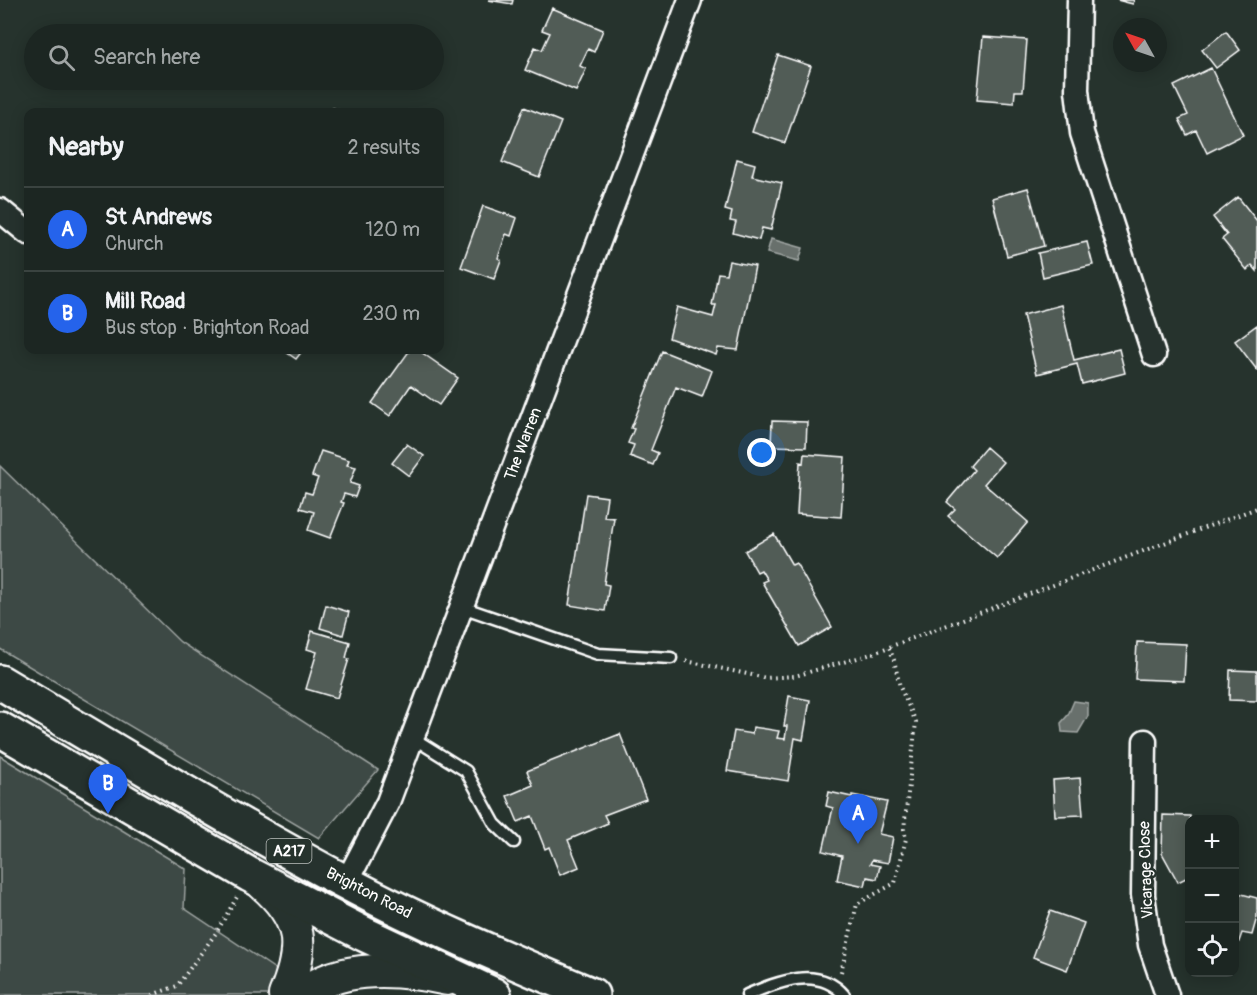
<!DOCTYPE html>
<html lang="en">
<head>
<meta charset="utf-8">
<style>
	:root { --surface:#1c2622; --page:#29322f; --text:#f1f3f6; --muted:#a0a5a5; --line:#3a4340; --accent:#2563eb }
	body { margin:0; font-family:Pangolin,sans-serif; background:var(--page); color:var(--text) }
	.controls { position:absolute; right:18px; bottom:18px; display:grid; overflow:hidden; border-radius:12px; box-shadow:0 3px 15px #0003 }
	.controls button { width:54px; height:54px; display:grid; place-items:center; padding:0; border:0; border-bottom:2px solid var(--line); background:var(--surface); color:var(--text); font:30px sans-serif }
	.compass { position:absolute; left:1113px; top:18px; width:54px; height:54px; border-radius:50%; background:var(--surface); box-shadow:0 3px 15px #0003; rotate:310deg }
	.you { position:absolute; left:762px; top:453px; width:21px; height:21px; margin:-15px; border:4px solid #fff; border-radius:50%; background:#1a73e8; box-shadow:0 0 0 9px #1a73e833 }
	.badge { display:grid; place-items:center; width:39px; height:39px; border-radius:50%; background:var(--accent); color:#fff; font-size:20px; font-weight:700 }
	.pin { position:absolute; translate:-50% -50px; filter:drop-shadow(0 2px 3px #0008) }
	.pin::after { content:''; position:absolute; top:32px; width:21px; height:18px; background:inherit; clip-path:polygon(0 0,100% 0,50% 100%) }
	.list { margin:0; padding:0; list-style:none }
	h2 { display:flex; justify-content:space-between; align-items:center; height:78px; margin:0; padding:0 24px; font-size:26px }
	h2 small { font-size:20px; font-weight:400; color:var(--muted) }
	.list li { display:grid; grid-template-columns:39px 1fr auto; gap:18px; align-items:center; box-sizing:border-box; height:84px; padding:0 24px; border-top:2px solid var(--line) }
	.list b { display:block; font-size:22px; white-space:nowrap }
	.list p { margin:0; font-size:20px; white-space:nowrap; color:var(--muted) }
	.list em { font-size:20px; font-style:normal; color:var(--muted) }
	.icon { flex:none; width:33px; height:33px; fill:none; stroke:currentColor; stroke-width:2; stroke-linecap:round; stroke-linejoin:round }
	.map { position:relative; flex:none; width:1257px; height:995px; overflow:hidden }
	.search { position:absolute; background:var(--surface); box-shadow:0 3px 15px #0003; left:24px; top:24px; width:420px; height:66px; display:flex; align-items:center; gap:15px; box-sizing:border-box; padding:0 21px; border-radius:33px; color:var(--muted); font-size:22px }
	.panel { position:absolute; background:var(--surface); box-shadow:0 3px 15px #0003; left:24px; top:108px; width:420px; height:246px; border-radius:12px }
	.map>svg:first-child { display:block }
	.green { fill:#3e4944; stroke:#9ea4a2; stroke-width:1.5 }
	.water { fill:#67706c; stroke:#a4a9a7; stroke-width:1.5 }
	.building { fill:#515c57; stroke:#fff; stroke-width:1.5 }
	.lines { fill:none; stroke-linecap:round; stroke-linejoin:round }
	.lane-casing { stroke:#fff; stroke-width:15 }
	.street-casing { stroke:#fff; stroke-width:27 }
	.secondary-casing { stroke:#fff; stroke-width:36 }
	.highway-casing { stroke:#fff; stroke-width:38 }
	.path { stroke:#fff; stroke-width:4; stroke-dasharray:1.5 4.5; stroke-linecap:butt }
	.lane { stroke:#26332d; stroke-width:10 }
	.street { stroke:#26332d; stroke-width:22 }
	.secondary { stroke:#26332d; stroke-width:32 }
	.highway { stroke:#26332d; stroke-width:33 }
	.labels { text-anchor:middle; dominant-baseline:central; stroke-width:5; stroke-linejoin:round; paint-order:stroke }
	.shield { fill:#26332d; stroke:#bec2c0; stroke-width:1.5 }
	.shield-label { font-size:15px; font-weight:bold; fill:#fff }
	.street-label { font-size:16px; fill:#fff; stroke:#26332d }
</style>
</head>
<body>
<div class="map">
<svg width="1257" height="995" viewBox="0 0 1257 995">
	<rect width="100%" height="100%" fill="#26332d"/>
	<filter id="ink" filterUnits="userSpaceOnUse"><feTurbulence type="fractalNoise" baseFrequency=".0167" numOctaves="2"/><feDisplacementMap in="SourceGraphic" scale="12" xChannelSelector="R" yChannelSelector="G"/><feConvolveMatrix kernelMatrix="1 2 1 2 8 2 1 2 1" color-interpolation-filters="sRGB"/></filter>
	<g filter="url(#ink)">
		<path class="green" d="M0,466L180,642L378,770L319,838L0,649Z
			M0,756L186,869L184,908L281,973L275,995H0Z"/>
		<path class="water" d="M771,239L803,248L799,261L767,253Z
			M1074,701L1088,703V716L1078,733L1062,732L1061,723L1068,715Z"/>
		<path class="building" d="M488,0H513L512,4Z
			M1117,0H1134L1133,4Z
			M552,8L603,30L594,52L588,49L580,66L586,69L576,91L525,70L535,47L542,50L550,33L542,30Z
			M1226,31L1240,50L1216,68L1202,50Z
			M983,37L1027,40L1023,91H1015L1014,103L977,100Z
			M778,55L811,66L785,143L752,132Z
			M1211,68L1243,135L1207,153L1196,130L1187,135L1179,119L1188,115L1174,86Z
			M524,107L561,122L539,177L502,162Z
			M333,108L346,112H331Z
			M737,159L755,164L752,176L782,183L771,230L762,228L759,240L733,233L736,222L730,221L732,212L725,210Z
			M1028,188L1044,246L1007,256L992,198Z
			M1238,197L1257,221V271L1252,265L1247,270L1222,239L1227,235L1213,217Z
			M483,206L517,218L511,236L506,234L498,258L501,260L494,279L461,267Z
			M1087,242L1093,265L1043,277L1038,253Z
			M729,261L755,266L738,350L718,348L716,355L669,338L677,307L713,317L716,305H712L718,273L726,274Z
			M1061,305L1074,360L1119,349L1125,373L1082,384L1077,364L1037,374L1023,315Z
			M1257,325V370L1235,341Z
			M283,350H303L296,359Z
			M410,350H418L458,378L439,405L411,385L390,416L372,403Z
			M662,351L712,371L702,397L676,387L651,450L658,453L653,465L630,456L634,445L628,443L634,429L631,428Z
			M772,421L807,422L806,447L771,446Z
			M407,444L424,456L409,476L392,463Z
			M986,447L1003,462L984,484L1028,522L997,558L948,516L955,509L947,502L974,470L970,466Z
			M321,451L349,460L347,465L356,467L350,483L359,486L355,497L344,494L341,502L344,503L330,538L308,530L314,512L300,508L305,492L312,494L318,478L312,476Z
			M804,454L845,457L841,517L797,514L800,462L803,463Z
			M586,494L607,497L604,517L614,518L604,584L609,585L605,611L569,605Z
			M774,534L792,565L796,563L832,627L799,646L762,582L767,580L761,570L757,572L745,551Z
			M326,605L349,612L343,635L320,628Z
			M312,631L350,642L346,658L349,659L337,698L306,689L317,652L307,649Z
			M1137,642L1186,644L1184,681L1135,679Z
			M1230,670L1257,671V701L1229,700Z
			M789,696L810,700L803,740L795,738L788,781L727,771L734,731L752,734L753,727L779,731L777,738L785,739L787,726H784Z
			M620,734L646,799L604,815L608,823L568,840L579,867L560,875L549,847L545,849L532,816L518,822L507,796L533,785L527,771Z
			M1080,778L1083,815L1055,816L1053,780Z
			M829,792L852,797V795L887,802L879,834L893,837L888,863L872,860L870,864L880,866L877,879L867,877L865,886L837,880L842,856L823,851L833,808L826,806Z
			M1163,815L1190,816V876L1178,882L1162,853Z
			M1234,892L1257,898V917L1252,935L1242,933L1236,950H1234Z
			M1050,911L1084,923L1067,970L1033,957Z"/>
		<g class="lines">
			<g class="lane-casing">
				<path id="lane" d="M462,607L598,654L671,658
					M413,738L466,771L495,824L514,842
					M747,995C778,982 818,965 844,995"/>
			</g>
			<g class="street-casing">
				<path id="street" d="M1079,0L1077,90L1082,133L1154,355
					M0,210L28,233
					M1145,741L1143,895L1150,945L1167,995
					M346,883L388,802L690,0"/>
			</g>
			<g class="secondary-casing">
				<path id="secondary" d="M263,884C303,919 305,947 285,995
					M303,995C338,963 404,969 447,979"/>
			</g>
			<g class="highway-casing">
				<path id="highway" d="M0,682C114,750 228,820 345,882C425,925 509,960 592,995
					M0,729L250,875L364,934L494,995"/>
			</g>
			<path class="path" d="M686,661L766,678L795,676L868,655L1257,508
				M841,972L857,904L895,883L906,839L904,829L916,722L900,687L894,660L889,647
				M152,995L177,986L216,933L237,897"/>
			<use href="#lane" class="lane"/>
			<use href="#street" class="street"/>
			<use href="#secondary" class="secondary"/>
			<use href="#highway" class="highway"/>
		</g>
	</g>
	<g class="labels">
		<rect class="shield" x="266.5" y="839" width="45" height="24" rx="4.5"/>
		<g class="shield-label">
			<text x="289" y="851">A217</text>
		</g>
		<g class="street-label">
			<text transform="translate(523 444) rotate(-69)">The Warren</text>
			<text transform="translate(1146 870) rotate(-92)">Vicarage Close</text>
			<text transform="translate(369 893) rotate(27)">Brighton Road</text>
		</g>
	</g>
</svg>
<div class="controls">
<button>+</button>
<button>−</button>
<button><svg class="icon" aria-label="locate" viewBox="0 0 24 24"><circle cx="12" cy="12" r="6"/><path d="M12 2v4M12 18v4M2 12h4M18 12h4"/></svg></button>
</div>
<svg class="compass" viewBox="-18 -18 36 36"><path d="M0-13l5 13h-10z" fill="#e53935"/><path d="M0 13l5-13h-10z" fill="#a0a5a5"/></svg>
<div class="you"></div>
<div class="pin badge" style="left:858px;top:844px">A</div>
<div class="pin badge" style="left:108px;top:814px">B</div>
<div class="search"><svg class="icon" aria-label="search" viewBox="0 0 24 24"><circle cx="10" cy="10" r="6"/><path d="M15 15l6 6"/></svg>Search here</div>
<section class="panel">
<h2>Nearby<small>2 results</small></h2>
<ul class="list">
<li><span class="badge">A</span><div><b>St Andrews</b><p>Church</p></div><em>120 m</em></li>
<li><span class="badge">B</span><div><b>Mill Road</b><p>Bus stop · Brighton Road</p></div><em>230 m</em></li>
</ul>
</section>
</div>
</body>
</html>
